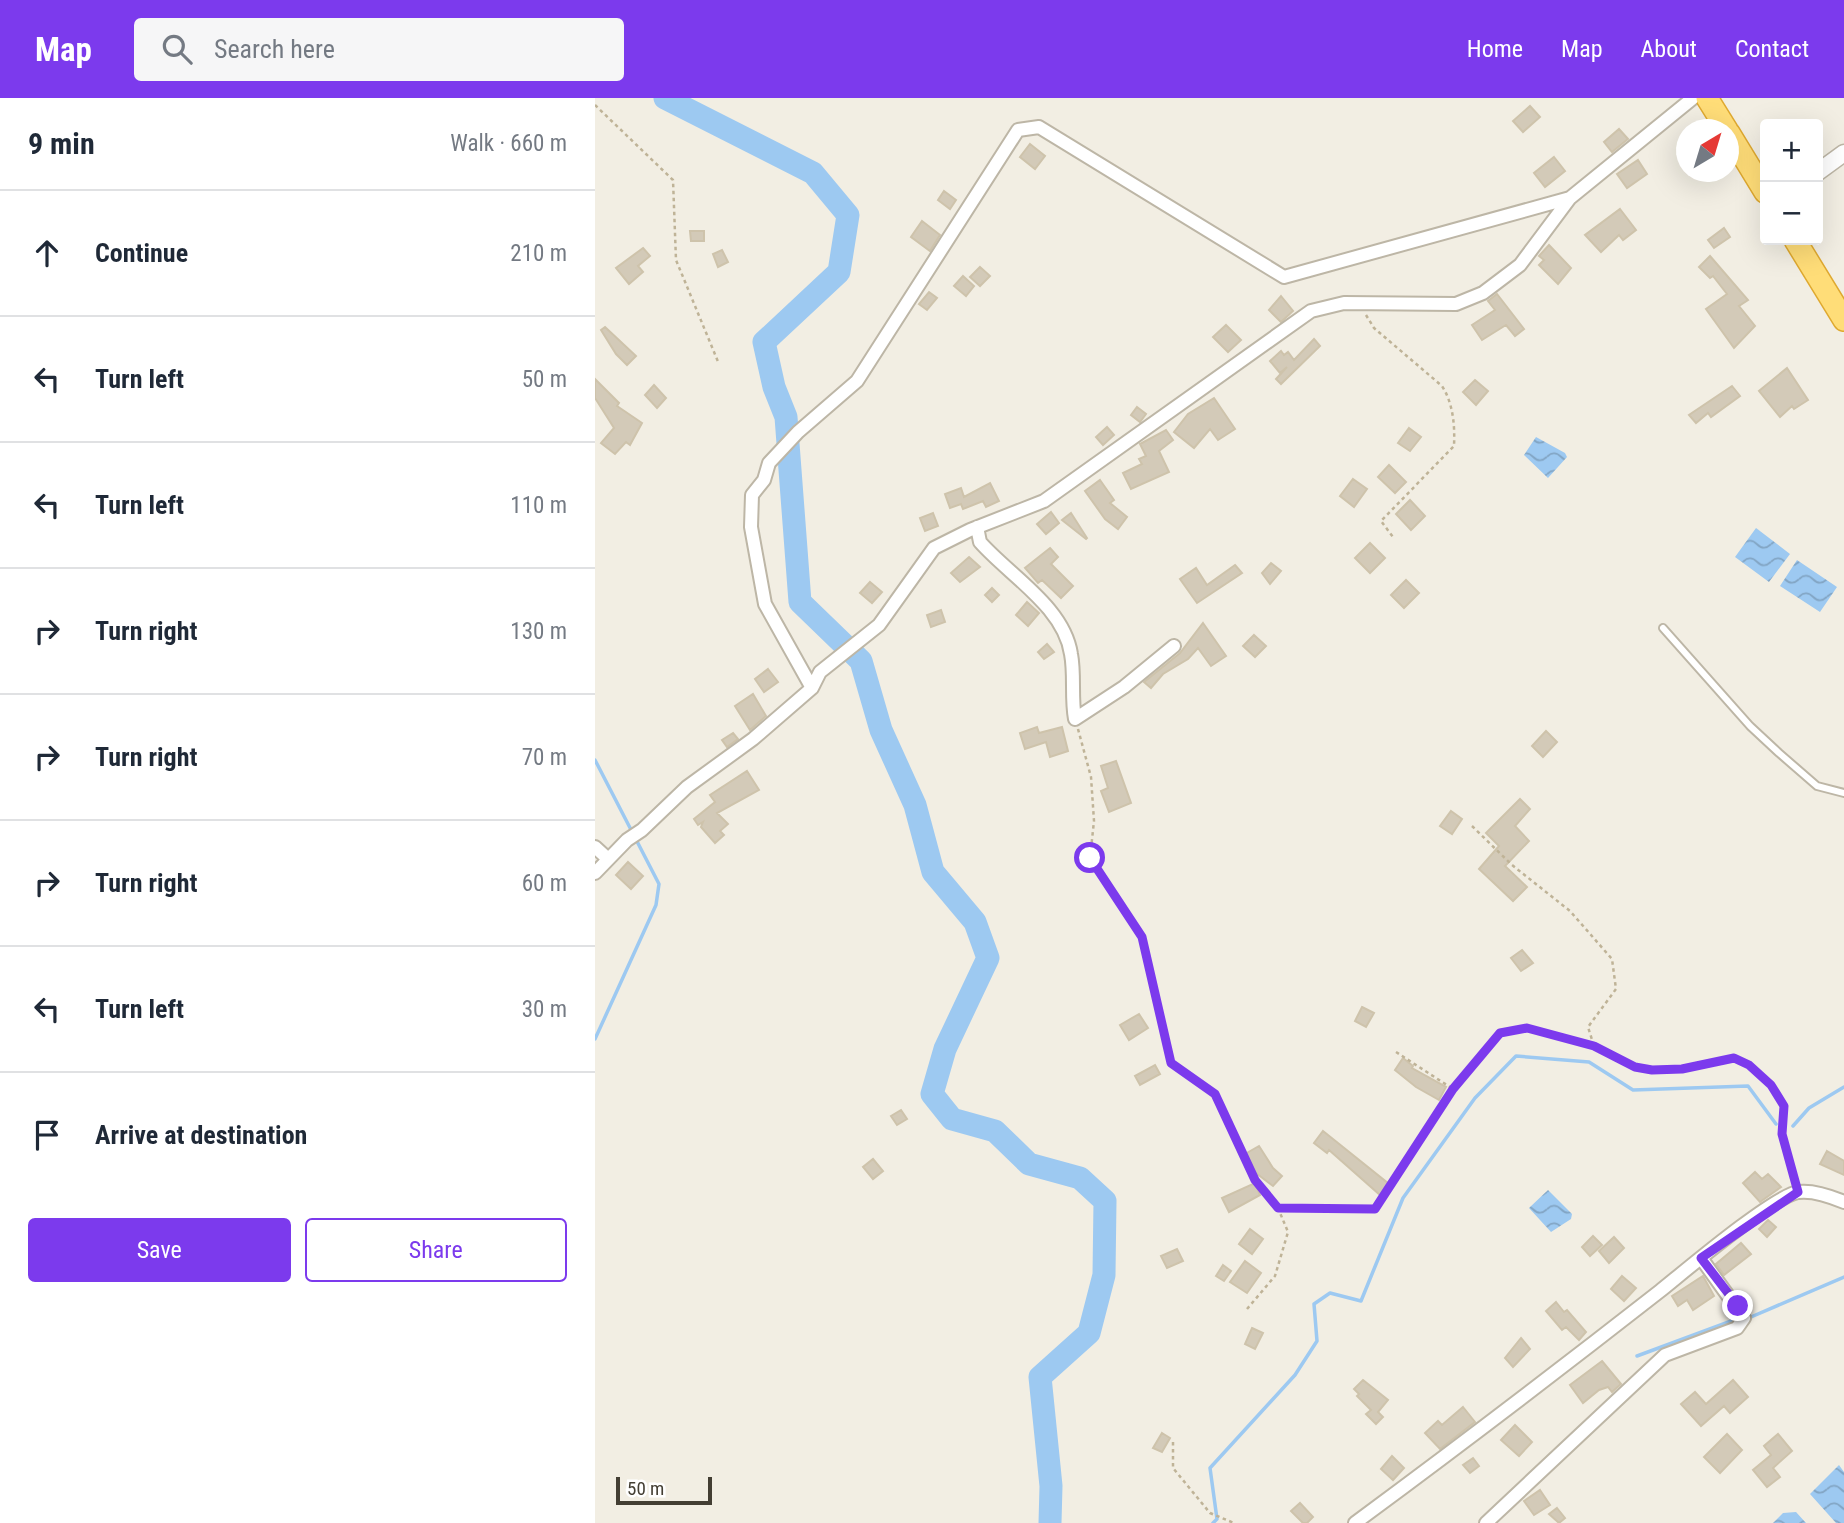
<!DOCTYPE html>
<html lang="en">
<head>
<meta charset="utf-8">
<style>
	:root { --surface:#fff; --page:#f6f6f7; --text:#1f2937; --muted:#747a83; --line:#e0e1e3; --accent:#7c3aed }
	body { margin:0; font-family:"Roboto Condensed",sans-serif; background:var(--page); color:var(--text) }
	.controls { position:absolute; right:21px; top:21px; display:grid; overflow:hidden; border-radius:7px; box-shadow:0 7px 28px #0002 }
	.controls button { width:63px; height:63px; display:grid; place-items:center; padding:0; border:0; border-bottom:2px solid var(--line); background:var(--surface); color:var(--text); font:35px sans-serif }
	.compass { position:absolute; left:1081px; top:21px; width:63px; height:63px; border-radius:50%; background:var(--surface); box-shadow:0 7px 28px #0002; rotate:38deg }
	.scale { position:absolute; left:21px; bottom:18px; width:96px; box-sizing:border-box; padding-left:7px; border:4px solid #433e33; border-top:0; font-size:19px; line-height:24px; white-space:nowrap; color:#433e33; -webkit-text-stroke:5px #fff; paint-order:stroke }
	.stop { position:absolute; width:21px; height:21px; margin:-16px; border:5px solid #7c3aed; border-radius:50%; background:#fff }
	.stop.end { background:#7c3aed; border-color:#fff; box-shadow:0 2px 7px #0008 }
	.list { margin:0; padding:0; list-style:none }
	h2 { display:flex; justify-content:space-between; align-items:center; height:91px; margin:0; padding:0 28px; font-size:30px }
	h2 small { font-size:23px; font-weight:400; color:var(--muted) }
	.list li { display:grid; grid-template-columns:46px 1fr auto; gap:21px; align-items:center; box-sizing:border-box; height:126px; padding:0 28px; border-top:2px solid var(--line) }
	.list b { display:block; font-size:26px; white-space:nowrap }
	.list em { font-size:23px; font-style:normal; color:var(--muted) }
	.actions { display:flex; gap:14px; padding:21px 28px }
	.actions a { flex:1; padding:16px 0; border:2px solid var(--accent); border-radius:7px; text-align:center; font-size:24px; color:var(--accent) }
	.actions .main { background:var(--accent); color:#fff }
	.icon { flex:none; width:38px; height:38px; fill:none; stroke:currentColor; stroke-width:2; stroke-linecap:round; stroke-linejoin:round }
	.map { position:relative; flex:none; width:1249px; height:1425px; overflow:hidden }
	header { display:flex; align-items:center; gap:42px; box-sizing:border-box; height:98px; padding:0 35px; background:var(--accent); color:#fff }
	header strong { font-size:33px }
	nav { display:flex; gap:38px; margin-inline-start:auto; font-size:24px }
	.search { width:490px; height:63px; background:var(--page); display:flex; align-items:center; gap:18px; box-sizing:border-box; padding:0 24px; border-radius:7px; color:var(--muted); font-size:26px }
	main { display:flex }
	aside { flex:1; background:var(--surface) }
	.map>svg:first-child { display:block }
	.water { fill:url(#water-waves) }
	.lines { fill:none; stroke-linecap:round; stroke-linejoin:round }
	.stream { stroke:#9dc9f1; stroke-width:3.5 }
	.river { stroke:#9dc9f1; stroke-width:23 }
	.building { fill:#d3cab8; stroke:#cec3ab; stroke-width:2 }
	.service-casing { stroke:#bdb6a6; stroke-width:10 }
	.minor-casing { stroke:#bdb6a6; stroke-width:16 }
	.tertiary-casing { stroke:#bdb6a6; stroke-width:19 }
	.trunk-casing { stroke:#dfa930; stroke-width:24 }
	.path { stroke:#bfb397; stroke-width:2.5; stroke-dasharray:3.5 3.5; stroke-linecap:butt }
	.service { stroke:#fff; stroke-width:6 }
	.minor { stroke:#fff; stroke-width:12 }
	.tertiary { stroke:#fff; stroke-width:16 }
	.trunk { stroke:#ffdd78; stroke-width:21 }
	.route { stroke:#7c3aed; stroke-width:9 }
</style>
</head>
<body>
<header>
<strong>Map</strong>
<div class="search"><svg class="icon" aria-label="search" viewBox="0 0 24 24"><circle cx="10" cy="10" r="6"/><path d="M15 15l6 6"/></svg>Search here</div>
<nav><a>Home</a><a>Map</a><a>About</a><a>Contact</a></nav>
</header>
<main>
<aside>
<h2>9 min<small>Walk · 660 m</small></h2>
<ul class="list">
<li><svg class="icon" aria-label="ahead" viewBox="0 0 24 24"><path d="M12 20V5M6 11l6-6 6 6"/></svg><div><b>Continue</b></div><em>210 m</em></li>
<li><svg class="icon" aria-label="left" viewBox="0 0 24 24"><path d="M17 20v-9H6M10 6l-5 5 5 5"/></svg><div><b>Turn left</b></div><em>50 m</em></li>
<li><svg class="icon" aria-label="left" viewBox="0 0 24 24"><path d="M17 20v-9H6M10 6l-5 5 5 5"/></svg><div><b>Turn left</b></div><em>110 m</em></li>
<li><svg class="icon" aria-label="right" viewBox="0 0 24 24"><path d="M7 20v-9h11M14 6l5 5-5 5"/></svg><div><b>Turn right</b></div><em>130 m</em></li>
<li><svg class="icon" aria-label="right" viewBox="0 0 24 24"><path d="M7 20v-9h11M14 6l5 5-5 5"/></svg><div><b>Turn right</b></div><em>70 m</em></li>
<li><svg class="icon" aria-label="right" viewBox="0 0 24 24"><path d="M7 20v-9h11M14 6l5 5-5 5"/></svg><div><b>Turn right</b></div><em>60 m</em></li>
<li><svg class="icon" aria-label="left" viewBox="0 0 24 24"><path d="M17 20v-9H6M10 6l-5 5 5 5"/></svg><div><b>Turn left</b></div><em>30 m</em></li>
<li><svg class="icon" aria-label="arrive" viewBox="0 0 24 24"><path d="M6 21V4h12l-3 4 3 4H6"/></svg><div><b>Arrive at destination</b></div></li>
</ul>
<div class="actions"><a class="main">Save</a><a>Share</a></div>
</aside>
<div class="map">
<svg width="1249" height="1425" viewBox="0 0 1249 1425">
	<defs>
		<pattern id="water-waves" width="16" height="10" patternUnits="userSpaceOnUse" patternTransform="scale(1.75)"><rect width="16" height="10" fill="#9dc9f1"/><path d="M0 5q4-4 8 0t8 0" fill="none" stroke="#82a5c4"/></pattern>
	</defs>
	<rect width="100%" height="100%" fill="#f2eee3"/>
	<path class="water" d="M941,339L970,355L972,359L953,380L929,357Z
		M1161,430L1195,456L1174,484L1140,459Z
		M1202,462L1242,489L1225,514L1185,488Z
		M953,1092L977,1116L976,1121L956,1134L934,1110Z
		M1244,1367L1249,1374V1425H1241L1215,1396Z
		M1201,1414L1211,1425H1178L1188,1415Z"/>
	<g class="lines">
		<path class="stream" d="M0,662L64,786L61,807L0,941
			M1198,1028L1214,1010L1249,989
			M1156,1219L1249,1179
			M1042,1258L1139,1222
			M618,1425L622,1421L615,1370L700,1277L722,1243L719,1206L735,1195L766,1203L808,1100L880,1000L921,958L994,964L1038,992L1153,988L1181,1026"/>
		<path class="river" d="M70,0L218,75L253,117L244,174L169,244L179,289L191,319L205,504L266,563L286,632L320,707L338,774L380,824L393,860L350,951L337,996L357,1021L400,1033L434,1066L485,1080L510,1103L509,1177L494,1235L445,1279L456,1388L455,1425"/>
	</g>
	<path class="building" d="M935,8L945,19L928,34L918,23Z
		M1024,31L1033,41L1017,54L1009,44Z
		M435,46L450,58L440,71L425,59Z
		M959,59L970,73L950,89L939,75Z
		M1043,62L1052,76L1032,90L1022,76Z
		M349,93L361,102L355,111L343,102Z
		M1025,111L1041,132L1028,142L1024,137L1006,154L990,137Z
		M327,123L345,137L335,153L316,139Z
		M1129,130L1135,139L1119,150L1113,142Z
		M95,133H109V143H96Z
		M954,147L976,170L963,186L944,167L949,162L944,158Z
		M48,150L55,158L43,168L48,174L34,186L21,170Z
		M127,152L133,164L123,169L118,156Z
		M1115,158L1153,202L1144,208L1160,228L1139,250L1111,211L1132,196L1118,178L1115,180L1104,169Z
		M385,169L395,178L385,188L375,179Z
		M368,178L379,188L371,198L359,188Z
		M334,194L342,200L332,212L324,206Z
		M902,196L929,231L920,238L911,227L887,242L877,227L900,212L893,203Z
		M686,198L698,213L686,224L674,212Z
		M631,227L646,242L633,254L618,239Z
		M10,229L41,258L32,267L21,256L6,232Z
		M719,241L725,248L686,286L681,281L692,269L685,275L675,263L686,253L689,257L693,254L699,262Z
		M1192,270L1213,302L1199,311L1197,308L1185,319L1164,293Z
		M0,281L24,305L22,308L47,325L35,347L31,344L20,356L6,345L19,330L0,300Z
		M880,282L893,293L881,307L868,294Z
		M59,287L71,300L62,310L50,297Z
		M1137,288L1145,298L1116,319L1113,315L1101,325L1094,317Z
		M619,300L640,331L623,342L615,331L599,350L579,334L593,316Z
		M542,309L551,316L545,324L536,317Z
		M512,329L519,337L508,347L501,339Z
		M814,330L826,339L815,353L803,345Z
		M571,332L578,342L564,353L574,374L536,391L528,375L547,366L544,361L551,358L545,346Z
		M794,367L811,384L800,395L783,379Z
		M758,381L772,391L759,409L745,398Z
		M505,382L519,402L515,405L532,419L523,431L510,421L490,393Z
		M395,385L404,403L391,409L388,403L368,411L366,406L355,410L350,396L366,390L369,399Z
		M815,402L830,418L816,432L801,416Z
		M456,414L464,425L451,436L442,426Z
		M338,415L343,428L330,433L325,420Z
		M476,415L492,440L491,441L467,422Z
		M775,445L790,460L775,475L760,460Z
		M455,450L463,459L456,466L478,488L466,500L447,482L443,485L430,470Z
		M374,459L385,469L365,484L356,475Z
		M676,465L686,473L675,486L667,475Z
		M640,467L647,475L602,505L585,481L601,470L612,487Z
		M811,482L824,495L809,510L796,497Z
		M275,484L287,494L277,505L265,495Z
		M397,490L404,497L397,504L390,497Z
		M432,504L444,515L433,528L421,517Z
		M346,512L350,524L336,529L332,517Z
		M608,525L631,558L616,568L603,550L593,561L568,576L556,590L549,584L585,555Z
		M659,537L671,548L660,559L648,548Z
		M452,546L459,554L449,561L443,554Z
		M173,571L183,584L169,594L160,581Z
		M158,596L171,618L155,632L140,608Z
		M442,629L444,635L467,629L473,653L455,659L451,644L430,651L425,635Z
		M951,633L962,644L948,659L937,648Z
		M138,635L143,641L132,649L127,642Z
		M521,663L536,705L514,714L506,693L513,690L506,668Z
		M152,673L164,692L122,715L133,726L125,733L129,737L120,745L106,729L108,724L103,727L99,721L120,704L115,697Z
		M925,701L935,711L920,728L934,743L910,768L932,789L918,803L884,771L904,748L891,735Z
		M856,713L867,721L857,736L845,728Z
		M33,764L48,778L36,791L21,777Z
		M927,852L938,865L926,873L916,860Z
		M767,909L779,915L771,929L760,923Z
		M544,916L553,930L534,942L525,927Z
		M808,960L818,968L817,970L851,989L844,1002L821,989L800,972Z
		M560,967L565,976L545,987L540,978Z
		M306,1012L312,1021L302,1027L296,1018Z
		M728,1033L794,1086L785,1097L734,1052L732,1055L719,1045Z
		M664,1048L678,1070L687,1078L678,1088L661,1075L650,1056Z
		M1232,1053L1249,1063V1077L1225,1066Z
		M278,1061L288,1073L278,1081L268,1069Z
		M1160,1074L1167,1081L1173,1076L1186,1089L1165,1104L1148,1085Z
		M660,1085L665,1097L634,1114L627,1100Z
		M1173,1122L1181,1129L1172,1139L1164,1131Z
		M655,1131L668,1141L657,1156L644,1146Z
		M998,1138L1007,1147L995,1158L987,1149Z
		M1019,1139L1029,1150L1014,1165L1004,1153Z
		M1146,1145L1156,1156L1129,1177L1121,1166Z
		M582,1151L588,1163L572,1170L566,1158Z
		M650,1163L666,1175L652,1195L635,1184Z
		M628,1167L636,1173L629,1183L621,1178Z
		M1027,1178L1041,1190L1029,1203L1016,1191Z
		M1108,1178L1119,1198L1098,1212L1092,1202L1083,1208L1077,1198Z
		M961,1204L969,1214L972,1212L991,1234L984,1242L971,1229L967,1232L951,1213Z
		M657,1230L668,1235L660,1251L650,1246Z
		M926,1240L935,1251L918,1269L910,1260Z
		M1007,1263L1026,1286L1017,1294L1013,1289L1004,1292L988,1305L975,1287Z
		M768,1282L793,1302L783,1314L788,1319L781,1326L771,1316L776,1312L762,1298L764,1296L759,1291Z
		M1138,1282L1153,1299L1135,1315L1129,1308L1106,1328L1086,1306L1100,1294L1111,1306Z
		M868,1309L880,1324L845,1351L830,1335L843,1323L847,1327Z
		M920,1327L937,1344L924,1358L906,1342Z
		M567,1335L575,1340L567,1354L558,1350Z
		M1132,1336L1147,1352L1125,1375L1109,1359Z
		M1183,1336L1197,1353L1178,1370L1185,1379L1172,1389L1158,1372L1176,1357L1169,1348Z
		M797,1358L809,1370L798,1382L786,1371Z
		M878,1360L884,1368L875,1375L868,1367Z
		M945,1392L955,1407L939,1417L929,1403Z
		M705,1405L718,1419L712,1425H708L696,1413Z
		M962,1410L970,1420L964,1425L954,1416Z"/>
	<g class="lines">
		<g class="service-casing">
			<path id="service" d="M1068,530L1155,628L1184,655L1222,688L1249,695"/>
		</g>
		<g class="minor-casing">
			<path id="minor" d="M382,429L385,444C415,478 469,509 476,556C480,577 476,599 480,621L529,589L579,548
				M217,590L170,506L156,429L157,397L169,382L174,365L203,334L262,283L423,32L444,29L689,179L975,100
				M0,749L12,760
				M0,775L32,742L47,732L92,689L158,641L217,590L225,574L284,527L339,450L375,432L449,403L716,213L749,205L861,206L888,195L925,167L975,100L1098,0
				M760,1425C863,1349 964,1272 1065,1193C1090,1173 1177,1099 1203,1094C1218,1092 1235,1098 1249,1104
				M891,1425L1070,1257L1142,1230L1149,1220L1106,1160"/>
		</g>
		<g class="tertiary-casing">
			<path id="tertiary" d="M1223,74L1249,55"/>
		</g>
		<g class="trunk-casing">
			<path id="trunk" d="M1112,0L1132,32
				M1134,35L1170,94
				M1200,142L1249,222"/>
		</g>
		<path class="path" d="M0,7L78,82L81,162L124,266
			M771,217L779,230L847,288C858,305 860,327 859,348L786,423L798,439
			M483,631L496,679L499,723L495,760L547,839L576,965L620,996L660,1082L683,1110L780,1111L858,991
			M877,728L917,767L975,813L1017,861L1021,891L993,929L999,948
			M801,954L858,991L905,935L932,930L999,948L1040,969L1057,972L1087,971L1139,960L1154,967L1176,987L1189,1008L1187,1036L1200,1084
			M652,1211L680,1178L693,1134L683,1110
			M578,1344V1370L615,1415L639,1425"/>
		<use href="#service" class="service"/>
		<use href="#minor" class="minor"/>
		<use href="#tertiary" class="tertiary"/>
		<use href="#trunk" class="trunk"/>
	</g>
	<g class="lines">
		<path class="route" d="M495,760L547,839L576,965L620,996L660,1082L683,1110L780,1111L858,991L905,935L932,930L999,948L1040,969L1057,972L1087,971L1139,960L1154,967L1176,987L1189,1008L1187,1036L1203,1094L1106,1160L1143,1208"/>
	</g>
</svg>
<div class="controls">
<button>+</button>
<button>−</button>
</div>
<svg class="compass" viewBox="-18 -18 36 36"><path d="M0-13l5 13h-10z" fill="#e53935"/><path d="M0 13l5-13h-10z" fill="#747a83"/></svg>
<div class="scale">50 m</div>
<div class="stop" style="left:495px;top:760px"></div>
<div class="stop end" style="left:1143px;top:1208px"></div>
</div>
</main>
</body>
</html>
